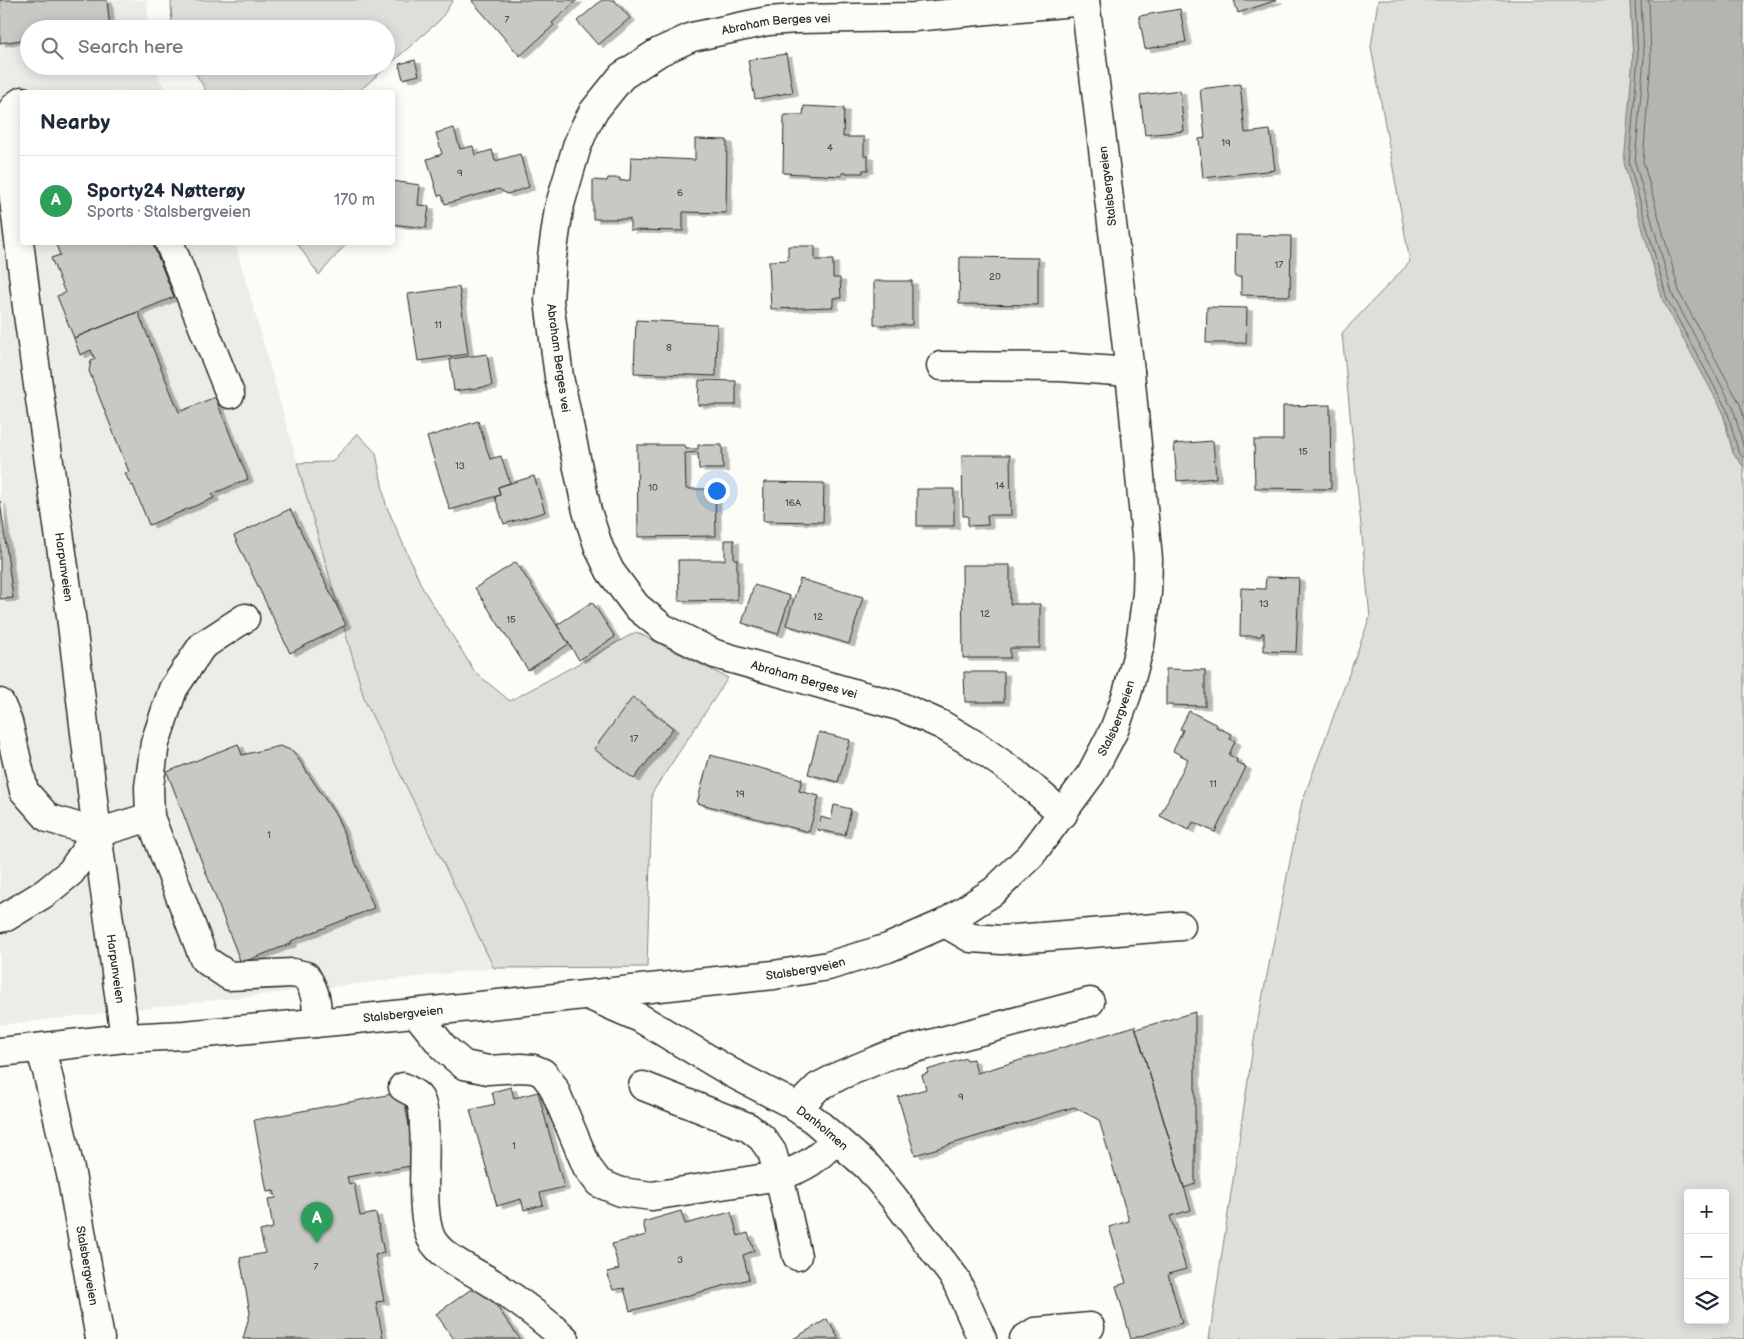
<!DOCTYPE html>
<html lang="en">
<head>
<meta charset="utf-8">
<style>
	:root { --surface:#fff; --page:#f2f2f3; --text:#1f2937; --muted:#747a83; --line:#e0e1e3; --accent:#1f6fb2 }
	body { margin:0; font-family:"Balsamiq Sans",sans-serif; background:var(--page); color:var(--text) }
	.controls { position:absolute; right:15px; bottom:15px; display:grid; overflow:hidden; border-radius:5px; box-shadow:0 2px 12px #0003 }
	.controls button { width:45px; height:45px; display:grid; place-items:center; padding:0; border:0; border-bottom:1px solid var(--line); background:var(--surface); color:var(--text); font:25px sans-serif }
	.you { position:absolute; left:716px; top:490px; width:18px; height:18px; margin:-12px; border:4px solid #fff; border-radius:50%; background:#1a73e8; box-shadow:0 0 0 8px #1a73e833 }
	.badge { display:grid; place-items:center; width:32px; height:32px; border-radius:50%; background:var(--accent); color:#fff; font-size:16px; font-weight:700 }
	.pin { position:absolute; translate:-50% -41px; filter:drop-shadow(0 1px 2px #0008) }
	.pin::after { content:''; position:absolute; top:26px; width:18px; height:15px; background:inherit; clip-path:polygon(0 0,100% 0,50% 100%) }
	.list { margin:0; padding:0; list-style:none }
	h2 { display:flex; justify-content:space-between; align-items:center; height:65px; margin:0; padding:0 20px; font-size:21px }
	h2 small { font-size:16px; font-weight:400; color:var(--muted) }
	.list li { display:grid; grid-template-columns:32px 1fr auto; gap:15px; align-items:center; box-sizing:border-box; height:90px; padding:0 20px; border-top:1px solid var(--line) }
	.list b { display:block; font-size:19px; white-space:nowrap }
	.list p { margin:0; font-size:16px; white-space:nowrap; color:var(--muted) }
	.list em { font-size:16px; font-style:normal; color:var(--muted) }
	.icon { flex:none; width:28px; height:28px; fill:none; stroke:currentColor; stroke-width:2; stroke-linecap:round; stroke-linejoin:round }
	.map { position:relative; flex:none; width:1744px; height:1339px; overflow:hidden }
	.search { position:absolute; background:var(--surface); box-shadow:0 2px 12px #0003; left:20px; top:20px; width:375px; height:55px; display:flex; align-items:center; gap:12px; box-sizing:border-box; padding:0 18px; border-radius:28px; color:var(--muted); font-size:19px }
	.panel { position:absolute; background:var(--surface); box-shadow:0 2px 12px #0003; left:20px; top:90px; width:375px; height:155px; border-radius:5px }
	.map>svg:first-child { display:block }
	.built { fill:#edece8 }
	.green { fill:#dfdeda; stroke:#858482; fill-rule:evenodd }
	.water { fill:#b5b4b1; stroke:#7e7d7b }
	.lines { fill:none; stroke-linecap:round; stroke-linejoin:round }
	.shore { stroke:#626261; stroke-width:1 }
	.building { fill:#c9c8c4; stroke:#2b2b2b; filter:url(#shadow) }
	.minor-casing { stroke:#2b2b2b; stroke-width:31 }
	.minor { stroke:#fdfcf7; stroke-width:28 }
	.labels { text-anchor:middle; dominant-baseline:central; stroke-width:4; stroke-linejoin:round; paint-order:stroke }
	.number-label { font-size:10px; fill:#525251 }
	.street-label { font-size:12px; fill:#2b2b2b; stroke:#fdfcf7 }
</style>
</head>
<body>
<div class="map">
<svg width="1744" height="1339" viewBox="0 0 1744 1339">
	<defs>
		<filter id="shadow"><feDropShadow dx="5.5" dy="3" stdDeviation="0" flood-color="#0004"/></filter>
	</defs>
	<rect width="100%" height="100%" fill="#fdfcf7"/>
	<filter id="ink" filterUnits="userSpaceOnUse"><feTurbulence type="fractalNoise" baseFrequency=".02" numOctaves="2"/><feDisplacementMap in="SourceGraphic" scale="10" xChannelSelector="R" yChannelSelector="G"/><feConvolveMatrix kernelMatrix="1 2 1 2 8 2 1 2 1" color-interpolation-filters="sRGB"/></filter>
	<g filter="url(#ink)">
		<path class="built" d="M0,0H147L149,29H29V66H153L166,92H22V242L235,243L365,701L494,968L0,1025Z"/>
		<path class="green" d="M171,0H453L440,20L358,92H207L191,66H386V29H172Z
			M1378,0H1630L1633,58L1733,453L1744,467V1339H1209L1255,1034L1302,802L1370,617L1342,333L1410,262L1371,47ZM1688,1193H1725V1320H1688Z
			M297,243H347L319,275Z
			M357,433L376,453L386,505L423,589L475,672L510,701L636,632L728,678L652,793L647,967L494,968L365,701L297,463L332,462Z"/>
		<path class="water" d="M1630,0H1744V467L1733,453L1723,412L1663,301L1624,163L1633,58Z"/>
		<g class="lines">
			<path class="shore" d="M1635,0L1638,58L1629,162L1667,299L1727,410L1738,451L1744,459
				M1641,0L1644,58L1635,162L1673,296L1733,407L1744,449
				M1649,0L1651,59L1643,161L1680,294L1740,404L1744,419"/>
		</g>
		<path class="building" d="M0,0H107L110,29H29V39L0,43Z
			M473,0H577L552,23L554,25L520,56L472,1Z
			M602,0H614L630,18L598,45L577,21Z
			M1234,0H1277L1238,13Z
			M1180,9L1186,42L1145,49L1139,16Z
			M786,54L793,92L755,99L748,60Z
			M415,60L419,75L403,79L399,64Z
			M1240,84L1245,133L1270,130L1275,170L1203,178L1199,139L1205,138L1200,89Z
			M1180,90L1184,131L1145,135L1140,95Z
			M804,106L844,108L843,137H864V156H868V170H863V173H842V176L783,173L784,115H803Z
			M454,128L460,149L473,146L475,155L492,150L495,161L520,154L529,187L507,194L499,189L445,204L442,195L438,196L427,159L442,154L436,133Z
			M695,139L727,140L726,213L683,212V231L630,230V219H593V180L607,181L608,178H620V181L630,180L631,157L695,160Z
			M392,181L420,185L418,205L429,206L426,228L392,224Z
			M1236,235L1291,236L1290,296L1241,295V277H1235Z
			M55,242H152L174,297L74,338L57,296L65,293L51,258L60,255Z
			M788,246H815V260H833V278H840L841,298H833V307L771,309L769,261L788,260Z
			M960,257L1038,258V305L959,304Z
			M874,281H912V325H874Z
			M459,287L468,354L418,361L408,294Z
			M1207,307L1247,308L1246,343H1206Z
			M138,312L179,412L215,397L248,479L212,494L214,498L149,525L133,485L131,486L125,473L129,472L89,371L91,361L95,359L91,350L80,355L74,338Z
			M636,320L717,324L716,376L634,373Z
			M487,354L492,386L454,391L450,359Z
			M699,380L736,381V405H698Z
			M1330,405L1331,489L1255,488L1254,440H1283V406Z
			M478,421L490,459L501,456L510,483L498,487L500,495L450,510L427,437Z
			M1213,441L1216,478L1177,481L1174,444Z
			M637,445H685L686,449H698V445H722L723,469H699L698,452L685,453L686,489H715L716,536L638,537Z
			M962,455H1010L1011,515H987L988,525L968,526V516H963Z
			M534,476L545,512L504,524L495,497L500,495L498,487Z
			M764,482L824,483L823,522L763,521Z
			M917,489H954V526H917Z
			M0,501L13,598L0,599Z
			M290,509L346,625L290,653L234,536Z
			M725,540H734V559H737V600L679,601L678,560H725Z
			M516,562L569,644L528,670L475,588Z
			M962,565H1010V604H1040V648H1010V658H963Z
			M1266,577L1299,578L1296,652L1264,651V633H1262L1261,636H1240L1241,588L1265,589Z
			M800,579L863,597L849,644L786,625Z
			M754,585L790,596L778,634L742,623Z
			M592,602L615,637L579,660L557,625Z
			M1166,669L1205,670V706L1166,705Z
			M964,672H1004V702H965Z
			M633,697L673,728L634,779L594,749Z
			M1189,711L1217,725L1216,727L1232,734L1230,739L1235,741L1229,755L1237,759L1236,762L1246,767L1215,832L1193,822L1189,830L1160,816L1188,759L1173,751L1183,730L1180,729Z
			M819,732L850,740L838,782L808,774Z
			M238,744L242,755L280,746L293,751L337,817L374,908L291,941L292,943L241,963L167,772Z
			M710,755L802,779L799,791L819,796L809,832L697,803Z
			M834,805L851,809L845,835L818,830L821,817L831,820Z
			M1195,1012V1184L1184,1188L1136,1029Z
			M1135,1026L1191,1210L1170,1216L1186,1269L1168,1274L1182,1323L1131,1339L1116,1286L1126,1283L1109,1227L1129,1221L1099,1120L1074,1107L915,1155L898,1097L926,1089L922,1075L928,1073L927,1070L966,1058L967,1060L973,1059L977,1073Z
			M511,1087L514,1098L538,1092L564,1187L540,1193L543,1205L524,1210L521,1199L497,1206L470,1110L495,1104L492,1092Z
			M403,1092L416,1165L347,1177L349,1184L354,1183L360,1216L376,1213L384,1253L375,1255L384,1301L376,1302L383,1339H243L250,1313L240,1258L265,1253L260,1231L273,1228L268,1199L276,1198L274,1191L267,1192L254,1120Z
			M681,1211L685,1224L731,1212L738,1236L748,1233L754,1251L743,1255L749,1279L630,1311L624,1288L613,1290L607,1272L619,1269L612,1244L646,1235L643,1222Z
			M480,1283L520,1339H454L436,1314Z
			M827,1319L839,1339H793Z"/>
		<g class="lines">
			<g class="minor-casing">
				<g id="minor">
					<path id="s1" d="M22,101C4,111 7,131 8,150L28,315L71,616L97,833L125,1038"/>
					<path d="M169,242L230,394"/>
					<path d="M941,366L1061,367L1130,372"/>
					<path d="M245,618L202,646L173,689L155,743L149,787L150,817L204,959L229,976L293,973L306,976C316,993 318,1003 316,1023"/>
					<path d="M0,703L8,722L24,791L48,818L97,833L150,817"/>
					<path id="s2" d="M1063,814L1019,776L977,746L942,725L899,706L715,654L663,628L636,606L610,571L599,548L587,511L559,377L549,301L552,257L559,208L577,146L585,127L593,112L622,76L659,52L692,37L768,21L797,19L914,17L1085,1"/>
					<path d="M0,918L6,917L45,893L71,872L97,833"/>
					<path d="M945,923L971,938L1002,940L1181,926"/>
					<path id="s3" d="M590,996L640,1018L732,1073L788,1102L814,1120L868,1167L893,1197L955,1278L982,1339"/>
					<path d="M416,1013L444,1048L464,1065L488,1070L521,1068L534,1069L543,1073L553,1086L587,1167L599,1183L621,1192L652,1196L779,1176C805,1168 818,1159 836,1139"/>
					<path id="s4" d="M40,1049L47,1071L71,1174L100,1339"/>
					<path id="s5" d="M0,1052L125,1038L184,1035L347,1020L774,975L828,966L888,948L945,923L994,891L1031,855L1091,774L1114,730L1127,694L1140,645L1147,593L1148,559L1130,372L1085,0"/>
					<path d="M643,1086L748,1127L762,1138L772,1152L779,1176L797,1256"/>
					<path d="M403,1087C408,1090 416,1093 419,1098C424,1106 424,1118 424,1127C427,1158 419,1211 431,1238C441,1258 474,1271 492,1283C517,1300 542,1318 565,1339"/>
					<path d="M797,1108L818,1087L841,1075L889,1055L1090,1002"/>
					<path d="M1024,1339L1035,1332L1090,1327"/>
				</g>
			</g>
			<use href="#minor" class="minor"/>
		</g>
	</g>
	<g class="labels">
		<g class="number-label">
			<text x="507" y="20">7</text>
			<text x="1226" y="143">19</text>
			<text x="830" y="148">4</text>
			<text x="460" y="173">9</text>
			<text x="680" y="193">6</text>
			<text x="1279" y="265">17</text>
			<text x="995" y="277">20</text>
			<text x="438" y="325">11</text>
			<text x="669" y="348">8</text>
			<text x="1303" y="452">15</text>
			<text x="460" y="466">13</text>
			<text x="1000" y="486">14</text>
			<text x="653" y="488">10</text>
			<text x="793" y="503">16A</text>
			<text x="1264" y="604">13</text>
			<text x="985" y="614">12</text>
			<text x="818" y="617">12</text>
			<text x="511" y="620">15</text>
			<text x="634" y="739">17</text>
			<text x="1213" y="784">11</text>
			<text x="740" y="794">19</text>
			<text x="269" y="835">1</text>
			<text x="961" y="1097">9</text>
			<text x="514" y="1146">1</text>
			<text x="680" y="1260">3</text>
			<text x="316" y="1267">7</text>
		</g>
		<g class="street-label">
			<text stroke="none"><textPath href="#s2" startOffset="1211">Abraham Berges vei</textPath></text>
			<text transform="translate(1108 186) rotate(-97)">Stalsbergveien</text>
			<text transform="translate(558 358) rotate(82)">Abraham Berges vei</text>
			<text stroke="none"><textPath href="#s1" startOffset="475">Harpunveien</textPath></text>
			<text transform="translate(804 680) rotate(16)">Abraham Berges vei</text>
			<text stroke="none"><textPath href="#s5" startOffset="1230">Stalsbergveien</textPath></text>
			<text stroke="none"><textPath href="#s5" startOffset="810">Stalsbergveien</textPath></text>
			<text stroke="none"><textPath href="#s1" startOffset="880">Harpunveien</textPath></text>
			<text stroke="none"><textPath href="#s5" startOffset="405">Stalsbergveien</textPath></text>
			<text stroke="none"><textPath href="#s3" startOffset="268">Danholmen</textPath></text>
			<text stroke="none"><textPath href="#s4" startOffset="222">Stalsbergveien</textPath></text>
		</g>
	</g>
</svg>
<div class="controls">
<button>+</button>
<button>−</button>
<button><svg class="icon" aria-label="layers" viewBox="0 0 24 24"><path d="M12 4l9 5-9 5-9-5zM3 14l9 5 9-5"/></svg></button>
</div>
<div class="you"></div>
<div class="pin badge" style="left:317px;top:1243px;background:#2e9e5b">A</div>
<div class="search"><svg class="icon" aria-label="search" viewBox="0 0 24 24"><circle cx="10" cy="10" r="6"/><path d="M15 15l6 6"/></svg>Search here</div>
<section class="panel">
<h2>Nearby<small></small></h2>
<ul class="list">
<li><span class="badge" style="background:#2e9e5b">A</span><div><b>Sporty24 Nøtterøy</b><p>Sports · Stalsbergveien</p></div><em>170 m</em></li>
</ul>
</section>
</div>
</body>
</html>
